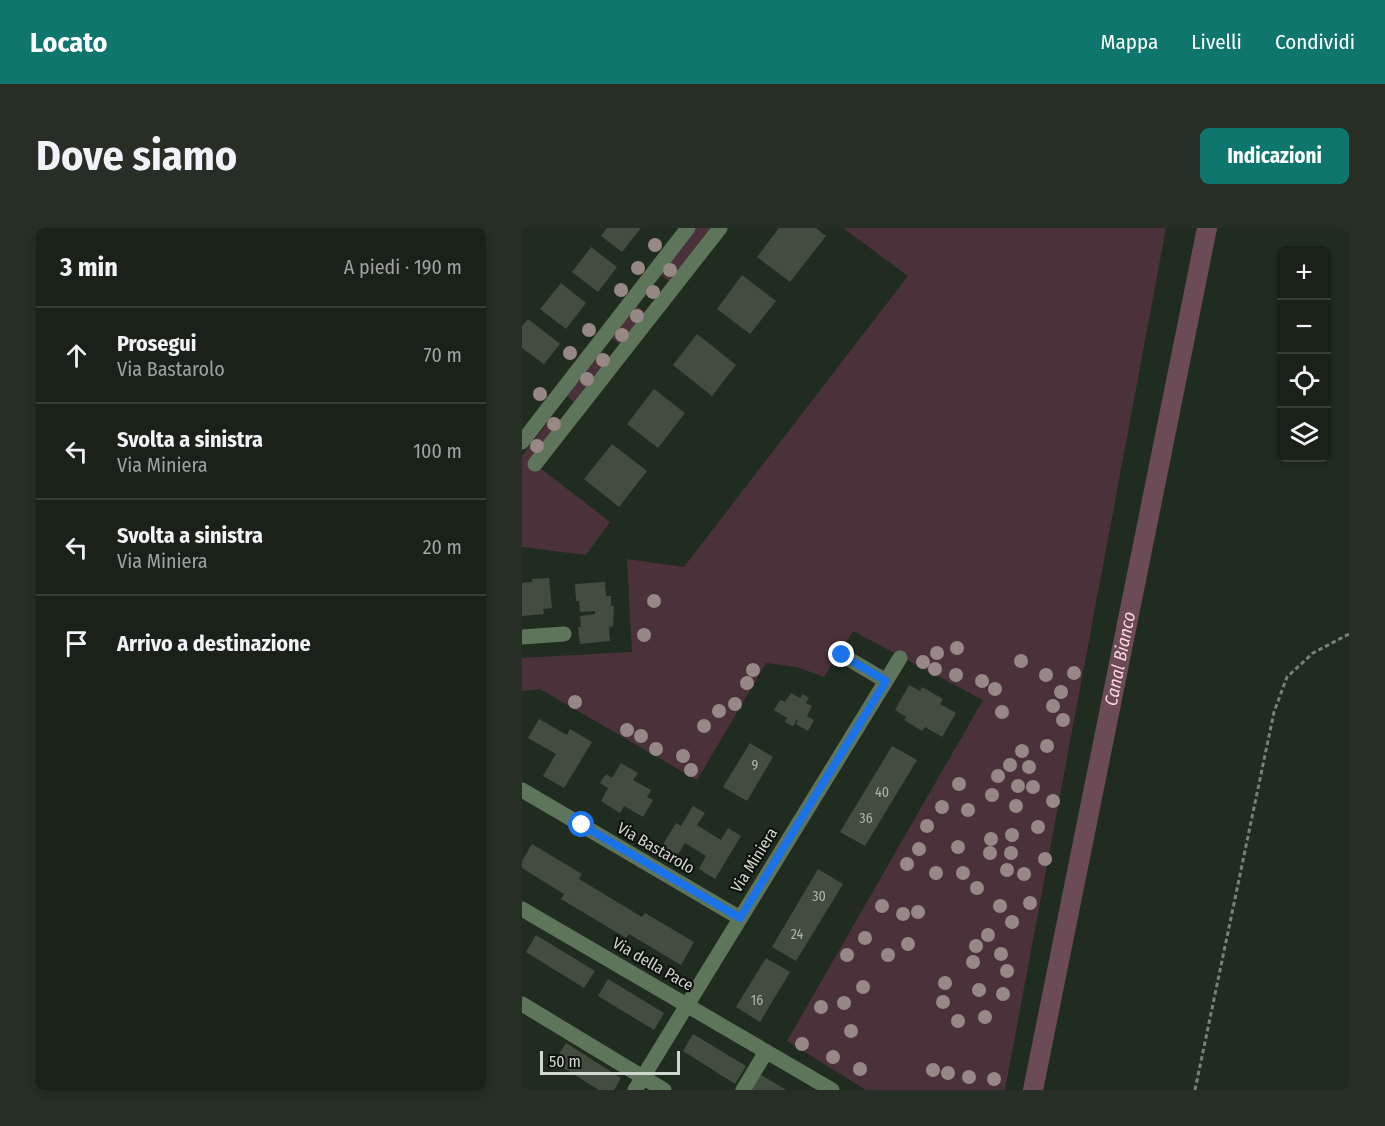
<!DOCTYPE html>
<html lang="it">
<head>
<meta charset="utf-8">
<style>
	:root { --surface:#192118; --page:#262e25; --text:#f1f3f6; --muted:#9fa3a2; --line:#373e37; --accent:#0f766e }
	body { margin:0; font-family:"Fira Sans Condensed",sans-serif; background:var(--page); color:var(--text) }
	.controls { position:absolute; right:18px; top:18px; display:grid; overflow:hidden; border-radius:9px; box-shadow:0 3px 9px #0003 }
	.controls button { width:54px; height:54px; display:grid; place-items:center; padding:0; border:0; border-bottom:2px solid var(--line); background:var(--surface); color:var(--text); font:30px sans-serif }
	.scale { position:absolute; left:18px; bottom:15px; width:140px; box-sizing:border-box; padding-left:6px; border:3px solid #d0d7cf; border-top:0; font-size:16px; line-height:21px; white-space:nowrap; color:#d0d7cf; -webkit-text-stroke:4px #0e130d; paint-order:stroke }
	.stop { position:absolute; width:18px; height:18px; margin:-14px; border:4px solid #1a73e8; border-radius:50%; background:#fff }
	.stop.end { background:#1a73e8; border-color:#fff; box-shadow:0 2px 6px #0008 }
	.list { margin:0; padding:0; list-style:none }
	h2 { display:flex; justify-content:space-between; align-items:center; height:78px; margin:0; padding:0 24px; font-size:26px }
	h2 small { font-size:20px; font-weight:400; color:var(--muted) }
	.list li { display:grid; grid-template-columns:39px 1fr auto; gap:18px; align-items:center; box-sizing:border-box; height:96px; padding:0 24px; border-top:2px solid var(--line) }
	.list b { display:block; font-size:22px; white-space:nowrap }
	.list p { margin:0; font-size:20px; white-space:nowrap; color:var(--muted) }
	.list em { font-size:20px; font-style:normal; color:var(--muted) }
	.icon { flex:none; width:33px; height:33px; fill:none; stroke:currentColor; stroke-width:2; stroke-linecap:round; stroke-linejoin:round }
	.map { position:relative; flex:none; width:827px; height:862px; overflow:hidden; border-radius:9px }
	header { display:flex; align-items:center; gap:36px; box-sizing:border-box; height:84px; padding:0 30px; background:var(--accent); color:#fff }
	header strong { font-size:28px }
	nav { display:flex; gap:33px; margin-inline-start:auto; font-size:21px }
	.intro { display:flex; align-items:center; justify-content:space-between; box-sizing:border-box; height:144px; padding:0 36px }
	h1 { margin:0; font-size:42px }
	.button { padding:15px 27px; border-radius:9px; background:var(--accent); color:#fff; font-size:21px; font-weight:700 }
	main { display:flex; gap:36px; padding:0 36px }
	aside { flex:1; background:var(--surface); border-radius:9px; box-shadow:0 3px 9px #0003 }
	.map>svg:first-child { display:block }
	.green { fill:#4b323a }
	.lines { fill:none; stroke-linecap:round; stroke-linejoin:round }
	.canal { stroke:#6b4b55; stroke-width:20 }
	.building { fill:#424d40 }
	.path { stroke:#788177; stroke-width:3; stroke-dasharray:4.5 3; stroke-linecap:butt }
	.minor { stroke:#5f755b; stroke-width:15 }
	.tree { fill:#978787 }
	.route { stroke:#1a73e8; stroke-width:8 }
	.labels { text-anchor:middle; dominant-baseline:central; stroke-width:4.5; stroke-linejoin:round; paint-order:stroke }
	.number-label { font-size:14px; fill:#acb4ab }
	.street-label { font-size:16px; fill:#d0d7cf; stroke:#0e130d }
	.water-label { font-size:18px; font-style:italic; fill:#fdd6e1; stroke:#0e130d }
</style>
</head>
<body>
<header>
<strong>Locato</strong>
<nav><a>Mappa</a><a>Livelli</a><a>Condividi</a></nav>
</header>
<div class="intro"><h1>Dove siamo</h1><a class="button">Indicazioni</a></div>
<main>
<aside>
<h2>3 min<small>A piedi · 190 m</small></h2>
<ul class="list">
<li><svg class="icon" aria-label="ahead" viewBox="0 0 24 24"><path d="M12 20V5M6 11l6-6 6 6"/></svg><div><b>Prosegui</b><p>Via Bastarolo</p></div><em>70 m</em></li>
<li><svg class="icon" aria-label="left" viewBox="0 0 24 24"><path d="M17 20v-9H6M10 6l-5 5 5 5"/></svg><div><b>Svolta a sinistra</b><p>Via Miniera</p></div><em>100 m</em></li>
<li><svg class="icon" aria-label="left" viewBox="0 0 24 24"><path d="M17 20v-9H6M10 6l-5 5 5 5"/></svg><div><b>Svolta a sinistra</b><p>Via Miniera</p></div><em>20 m</em></li>
<li><svg class="icon" aria-label="arrive" viewBox="0 0 24 24"><path d="M6 21V4h12l-3 4 3 4H6"/></svg><div><b>Arrivo a destinazione</b></div></li>
</ul>
</aside>
<div class="map">
<svg width="827" height="862" viewBox="0 0 827 862">
	<rect width="100%" height="100%" fill="#212c20"/>
	<path class="green" d="M173,0H188L147,53L138,46Z
		M321,0H644L483,862H344L265,813L461,472L331,403L302,449L275,439L244,435L175,552L18,461L0,463V430L110,424L105,331L162,339L386,48Z
		M115,78L124,85L99,117L90,110Z
		M79,124L89,131L54,176L45,168Z
		M30,189L38,196L9,233L88,294L64,327L0,319V228Z"/>
	<g class="lines">
		<path class="canal" id="s1" d="M511,862L685,0"/>
	</g>
	<path class="building" d="M85,0H119L100,24L79,8Z
		M257,0H294L304,8L268,54L235,29Z
		M69,19L95,39L76,64L50,44Z
		M220,47L254,73L228,106L195,81Z
		M39,55L64,75L44,101L18,81Z
		M6,91L38,116L22,136L0,120V98Z
		M175,106L214,137L190,168L151,137Z
		M132,161L163,185L136,220L105,196Z
		M90,216L125,243L97,279L62,251Z
		M27,350L30,380L21,381L22,386L0,388V355L10,354V351Z
		M83,354L84,368H89V378H92L91,398L87,399L88,413L58,416L56,399H59L58,388L73,386V383L58,384L57,373H54L53,356Z
		M387,457L398,463L400,459L421,471L418,476L434,485L420,509L403,499L400,503L382,492L384,489L373,482Z
		M269,465L278,470L281,466L287,470L284,475L290,478L285,488L292,492L286,503L274,496L276,492L275,491L271,498L263,494L265,490L252,482L258,472L263,474Z
		M17,491L45,507L48,501L70,514L42,560L21,548L34,526L6,510Z
		M228,515L251,529L225,573L201,559Z
		M370,518L395,532L343,618L318,604Z
		M99,535L116,545L111,552L129,562L125,569L131,572L121,589L102,578L98,585L79,573L86,560L78,555L84,546L90,550Z
		M171,578L183,585L175,597L199,612L206,600L219,608L193,651L177,641L184,628L163,615L155,628L140,618L154,595L159,598Z
		M10,616L60,646L57,651L120,689L123,685L172,714L159,737L107,706L104,710L39,671L42,666L0,640V633Z
		M296,641L321,656L274,733L250,719Z
		M14,707L73,743L62,760L4,724Z
		M244,730L268,744L238,794L214,779Z
		M86,751L142,785L132,802L76,768Z
		M171,806L224,838L213,856L161,823Z
		M44,815L99,850L92,862H77L32,834Z
		M238,846L264,862H228Z"/>
	<g class="lines">
		<path class="path" d="M673,862L752,484L765,449L791,425L827,406"/>
		<path class="minor" d="M0,214L166,0
			M13,236L198,0
			M0,409L42,406
			M320,427L364,453
			M0,562L218,690
			M0,681L310,862
			M0,776L142,862
			M113,862L378,430
			M221,862L244,824"/>
	</g>
	<g class="tree">
		<circle cx="133" cy="17" r="7"/>
		<circle cx="116" cy="40" r="7"/>
		<circle cx="148" cy="42" r="7"/>
		<circle cx="99" cy="62" r="7"/>
		<circle cx="131" cy="64" r="7"/>
		<circle cx="115" cy="88" r="7"/>
		<circle cx="67" cy="102" r="7"/>
		<circle cx="100" cy="107" r="7"/>
		<circle cx="48" cy="125" r="7"/>
		<circle cx="81" cy="132" r="7"/>
		<circle cx="65" cy="151" r="7"/>
		<circle cx="18" cy="166" r="7"/>
		<circle cx="32" cy="196" r="7"/>
		<circle cx="15" cy="218" r="7"/>
		<circle cx="132" cy="373" r="7"/>
		<circle cx="122" cy="407" r="7"/>
		<circle cx="435" cy="420" r="7"/>
		<circle cx="415" cy="425" r="7"/>
		<circle cx="499" cy="433" r="7"/>
		<circle cx="401" cy="434" r="7"/>
		<circle cx="413" cy="441" r="7"/>
		<circle cx="231" cy="442" r="7"/>
		<circle cx="552" cy="445" r="7"/>
		<circle cx="434" cy="447" r="7"/>
		<circle cx="524" cy="447" r="7"/>
		<circle cx="460" cy="453" r="7"/>
		<circle cx="225" cy="455" r="7"/>
		<circle cx="473" cy="461" r="7"/>
		<circle cx="539" cy="464" r="7"/>
		<circle cx="53" cy="474" r="7"/>
		<circle cx="213" cy="476" r="7"/>
		<circle cx="531" cy="478" r="7"/>
		<circle cx="197" cy="483" r="7"/>
		<circle cx="480" cy="484" r="7"/>
		<circle cx="541" cy="492" r="7"/>
		<circle cx="182" cy="498" r="7"/>
		<circle cx="105" cy="502" r="7"/>
		<circle cx="119" cy="508" r="7"/>
		<circle cx="525" cy="518" r="7"/>
		<circle cx="134" cy="521" r="7"/>
		<circle cx="500" cy="523" r="7"/>
		<circle cx="161" cy="528" r="7"/>
		<circle cx="488" cy="537" r="7"/>
		<circle cx="507" cy="539" r="7"/>
		<circle cx="169" cy="542" r="7"/>
		<circle cx="476" cy="548" r="7"/>
		<circle cx="437" cy="556" r="7"/>
		<circle cx="496" cy="558" r="7"/>
		<circle cx="511" cy="559" r="7"/>
		<circle cx="470" cy="567" r="7"/>
		<circle cx="531" cy="573" r="7"/>
		<circle cx="494" cy="578" r="7"/>
		<circle cx="420" cy="579" r="7"/>
		<circle cx="446" cy="582" r="7"/>
		<circle cx="405" cy="598" r="7"/>
		<circle cx="516" cy="599" r="7"/>
		<circle cx="490" cy="607" r="7"/>
		<circle cx="469" cy="611" r="7"/>
		<circle cx="436" cy="619" r="7"/>
		<circle cx="397" cy="621" r="7"/>
		<circle cx="468" cy="625" r="7"/>
		<circle cx="489" cy="625" r="7"/>
		<circle cx="523" cy="631" r="7"/>
		<circle cx="385" cy="636" r="7"/>
		<circle cx="485" cy="642" r="7"/>
		<circle cx="414" cy="645" r="7"/>
		<circle cx="441" cy="645" r="7"/>
		<circle cx="502" cy="646" r="7"/>
		<circle cx="455" cy="660" r="7"/>
		<circle cx="508" cy="675" r="7"/>
		<circle cx="360" cy="678" r="7"/>
		<circle cx="478" cy="678" r="7"/>
		<circle cx="396" cy="684" r="7"/>
		<circle cx="381" cy="686" r="7"/>
		<circle cx="490" cy="694" r="7"/>
		<circle cx="466" cy="707" r="7"/>
		<circle cx="343" cy="710" r="7"/>
		<circle cx="386" cy="716" r="7"/>
		<circle cx="454" cy="718" r="7"/>
		<circle cx="479" cy="726" r="7"/>
		<circle cx="325" cy="727" r="7"/>
		<circle cx="366" cy="727" r="7"/>
		<circle cx="451" cy="734" r="7"/>
		<circle cx="485" cy="743" r="7"/>
		<circle cx="423" cy="755" r="7"/>
		<circle cx="341" cy="759" r="7"/>
		<circle cx="457" cy="762" r="7"/>
		<circle cx="481" cy="766" r="7"/>
		<circle cx="421" cy="774" r="7"/>
		<circle cx="322" cy="775" r="7"/>
		<circle cx="299" cy="779" r="7"/>
		<circle cx="463" cy="789" r="7"/>
		<circle cx="436" cy="793" r="7"/>
		<circle cx="329" cy="803" r="7"/>
		<circle cx="280" cy="816" r="7"/>
		<circle cx="311" cy="829" r="7"/>
		<circle cx="338" cy="841" r="7"/>
		<circle cx="411" cy="842" r="7"/>
		<circle cx="426" cy="845" r="7"/>
		<circle cx="447" cy="849" r="7"/>
		<circle cx="472" cy="851" r="7"/>
	</g>
	<g class="lines">
		<path class="route" d="M60,597L218,690L364,453L320,427"/>
	</g>
	<g class="labels">
		<g class="number-label">
			<text x="233" y="537">9</text>
			<text x="360" y="564">40</text>
			<text x="344" y="590">36</text>
			<text x="297" y="668">30</text>
			<text x="275" y="706">24</text>
			<text x="235" y="772">16</text>
		</g>
		<g class="street-label">
			<text transform="translate(134 620) rotate(30)">Via Bastarolo</text>
			<text transform="translate(232 632) rotate(-58)">Via Miniera</text>
			<text transform="translate(131 736) rotate(30)">Via della Pace</text>
		</g>
		<g class="water-label">
			<text stroke="none"><textPath href="#s1" startOffset="440">Canal Bianco</textPath></text>
		</g>
	</g>
</svg>
<div class="controls">
<button>+</button>
<button>−</button>
<button><svg class="icon" aria-label="locate" viewBox="0 0 24 24"><circle cx="12" cy="12" r="6"/><path d="M12 2v4M12 18v4M2 12h4M18 12h4"/></svg></button>
<button><svg class="icon" aria-label="layers" viewBox="0 0 24 24"><path d="M12 4l9 5-9 5-9-5zM3 14l9 5 9-5"/></svg></button>
</div>
<div class="scale">50 m</div>
<div class="stop" style="left:60px;top:597px"></div>
<div class="stop end" style="left:320px;top:427px"></div>
</div>
</main>
</body>
</html>
